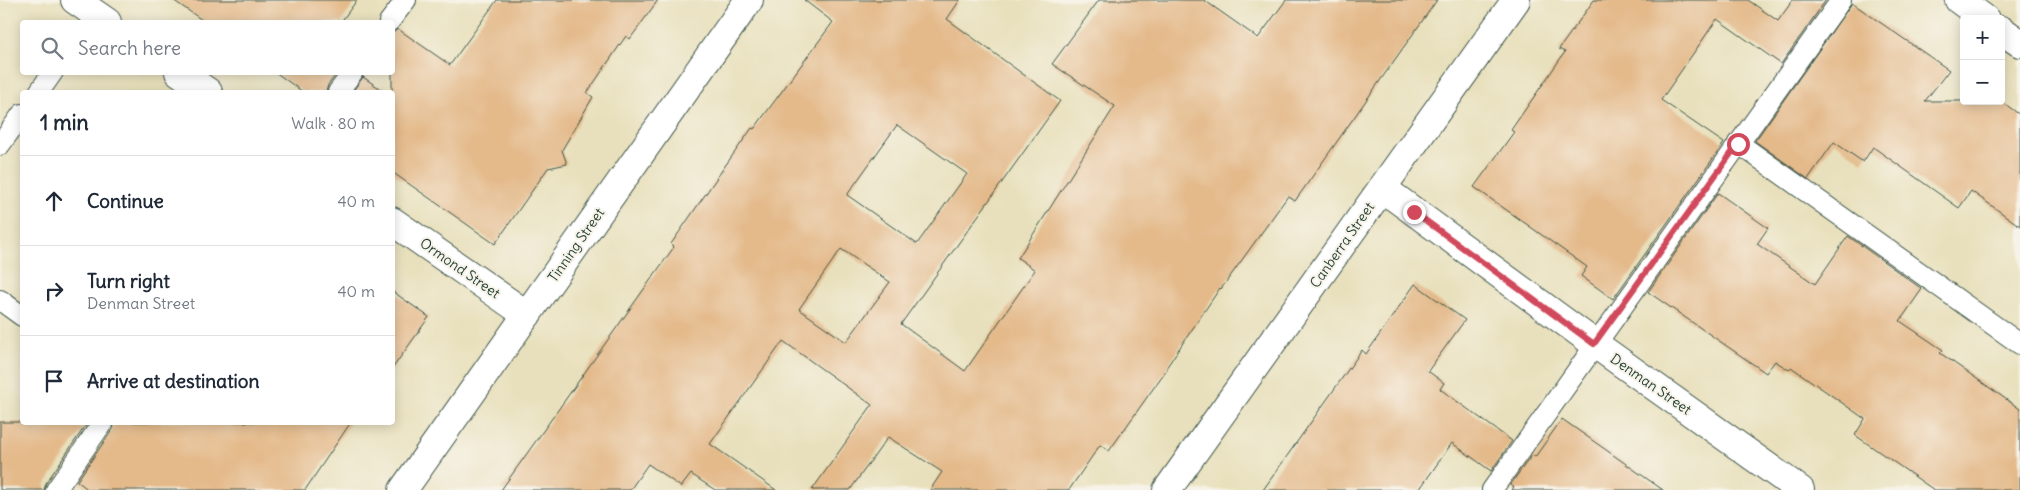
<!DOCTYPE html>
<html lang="en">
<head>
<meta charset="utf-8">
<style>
	:root { --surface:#fff; --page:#f2f2f3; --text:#1f2937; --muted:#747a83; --line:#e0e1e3 }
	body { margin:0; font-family:Delius,sans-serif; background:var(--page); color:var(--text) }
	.controls { position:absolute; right:15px; top:15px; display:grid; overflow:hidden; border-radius:5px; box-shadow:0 2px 12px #0003 }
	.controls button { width:45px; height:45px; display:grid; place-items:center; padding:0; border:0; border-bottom:1px solid var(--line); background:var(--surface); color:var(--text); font:25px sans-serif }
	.stop { position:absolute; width:15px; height:15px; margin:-11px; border:4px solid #d1495b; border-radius:50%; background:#fff }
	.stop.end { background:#d1495b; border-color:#fff; box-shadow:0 1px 5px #0008 }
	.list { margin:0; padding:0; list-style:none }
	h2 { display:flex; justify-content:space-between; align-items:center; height:65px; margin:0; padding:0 20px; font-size:21px }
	h2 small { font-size:16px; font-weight:400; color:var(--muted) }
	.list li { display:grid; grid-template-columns:32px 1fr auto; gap:15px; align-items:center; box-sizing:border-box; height:90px; padding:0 20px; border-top:1px solid var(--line) }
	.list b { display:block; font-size:19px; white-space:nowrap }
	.list p { margin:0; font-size:16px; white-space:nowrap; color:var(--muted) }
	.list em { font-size:16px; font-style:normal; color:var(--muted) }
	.icon { flex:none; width:28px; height:28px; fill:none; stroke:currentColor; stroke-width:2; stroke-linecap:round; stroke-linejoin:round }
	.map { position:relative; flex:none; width:2020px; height:490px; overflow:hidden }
	.search { position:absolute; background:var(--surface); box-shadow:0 2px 12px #0003; left:20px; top:20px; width:375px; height:55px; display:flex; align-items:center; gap:12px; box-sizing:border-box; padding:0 18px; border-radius:5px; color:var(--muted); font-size:19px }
	.panel { position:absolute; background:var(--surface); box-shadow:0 2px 12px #0003; left:20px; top:90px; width:375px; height:335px; border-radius:5px }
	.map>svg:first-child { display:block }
	.building { fill:#e4ba8b; fill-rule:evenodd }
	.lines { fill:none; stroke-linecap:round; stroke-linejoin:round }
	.service-casing { stroke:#3d5548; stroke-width:22 }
	.minor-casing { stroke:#3d5548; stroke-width:30 }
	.service { stroke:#fff; stroke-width:20 }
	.minor { stroke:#fff; stroke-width:28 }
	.route { stroke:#d1495b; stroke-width:6 }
	.labels { text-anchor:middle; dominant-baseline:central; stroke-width:4; stroke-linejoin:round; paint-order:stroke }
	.street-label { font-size:14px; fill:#1f3d34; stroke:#f7f3e8 }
</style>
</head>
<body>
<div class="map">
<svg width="2020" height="490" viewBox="0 0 2020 490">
	<rect width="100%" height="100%" fill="#f7f3e8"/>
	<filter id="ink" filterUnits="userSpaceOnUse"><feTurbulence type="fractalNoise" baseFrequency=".02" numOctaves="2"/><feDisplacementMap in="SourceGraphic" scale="10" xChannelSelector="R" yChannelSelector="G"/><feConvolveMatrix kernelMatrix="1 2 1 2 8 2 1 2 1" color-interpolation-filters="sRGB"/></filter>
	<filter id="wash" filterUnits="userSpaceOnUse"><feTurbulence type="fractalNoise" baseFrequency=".0096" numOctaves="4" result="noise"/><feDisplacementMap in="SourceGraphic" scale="20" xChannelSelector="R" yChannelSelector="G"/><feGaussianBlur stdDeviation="1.12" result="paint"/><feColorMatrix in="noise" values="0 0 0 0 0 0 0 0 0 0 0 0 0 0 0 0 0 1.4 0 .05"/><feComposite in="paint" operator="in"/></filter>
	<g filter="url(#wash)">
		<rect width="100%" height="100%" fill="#e8e0bc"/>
		<g id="blocks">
			<path class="building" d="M173,0H357L341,22H205Z
				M497,0H658L630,39L626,36L587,93L593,97L562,150L567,164L548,168L495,244L392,172V33L398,29L450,65Z
				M804,0H960L947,19L1060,101L901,324L965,371L1035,270L1018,258L1115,106L1052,64L1099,0H1204L1258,38L1286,0H1437L1295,201L1288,196L1221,289L1220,288L1166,368L1167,369L1109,451L1100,445L1069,490H930L942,472L888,437L850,490H812L872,405L783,341L710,444L776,490H715L691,474L681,487L648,464L630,490H501L674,247L671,244L725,166L752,128L754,129L833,22ZM897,125L967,174L917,244L847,195ZM841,249L890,282L846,342L799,309Z
				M1594,0H1748L1778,21L1793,0H1826L1781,64L1717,19L1661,100L1724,143L1613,299L1581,276L1587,267L1474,187L1514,132L1511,130L1565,52L1559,49Z
				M1852,3L1949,70L1925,101H2001L2020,115V226L1971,191L1959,208L1873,147L1863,162L1834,142L1808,179L1755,141Z
				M275,72H338L328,85L326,92H303Z
				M363,77L385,92H352Z
				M1718,193L1768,228L1757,244L1815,284L1848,236L1922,289L1900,321L1943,350L1940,353L2020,409V490H1934L1855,435L1865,419L1791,367L1789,370L1775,361L1766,373L1648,292Z
				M1415,284L1465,320L1428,371L1444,383L1440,389L1512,441L1491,471L1452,443L1419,490H1263L1362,350L1366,354Z
				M392,291L429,317L392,369Z
				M1562,419L1663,490H1512L1514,487L1510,485L1532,455L1535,457Z
				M0,422H88L46,483L44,490H0Z
				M115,422H351L305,490H89L77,481L113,429Z"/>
		</g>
	</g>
	<g filter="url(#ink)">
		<use href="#blocks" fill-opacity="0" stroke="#3d5548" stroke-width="1"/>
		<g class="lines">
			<g class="service-casing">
				<path id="service" d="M389,22L406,0
					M39,92L53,72
					M338,92L353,72
					M1738,143L2020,344
					M0,145L22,114
					M0,300L22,316
					M56,490L103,422
					M1492,490L1841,0"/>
			</g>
			<g class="minor-casing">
				<path id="minor" d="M75,0L107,22
					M1959,0L1985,19
					M2001,30L2020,43
					M179,72L208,92
					M1382,188L1595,344L1800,490
					M392,221L527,315
					M403,490L749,0
					M1167,490L1516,0"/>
			</g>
			<use href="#service" class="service"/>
			<use href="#minor" class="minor"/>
		</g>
	</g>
	<g class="lines" filter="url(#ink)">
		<path class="route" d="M1414,212L1594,344L1738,144"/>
	</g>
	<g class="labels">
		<g class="street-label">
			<text transform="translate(576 245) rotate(-55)">Tinning Street</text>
			<text transform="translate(1342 245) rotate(-55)">Canberra Street</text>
			<text transform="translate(460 268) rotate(35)">Ormond Street</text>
			<text transform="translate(1651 384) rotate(35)">Denman Street</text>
		</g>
	</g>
</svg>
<div class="controls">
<button>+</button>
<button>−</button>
</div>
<div class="stop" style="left:1738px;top:144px"></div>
<div class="stop end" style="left:1414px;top:212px"></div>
<div class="search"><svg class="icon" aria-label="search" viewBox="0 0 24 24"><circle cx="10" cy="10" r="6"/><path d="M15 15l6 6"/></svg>Search here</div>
<section class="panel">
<h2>1 min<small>Walk · 80 m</small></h2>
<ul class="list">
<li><svg class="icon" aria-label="ahead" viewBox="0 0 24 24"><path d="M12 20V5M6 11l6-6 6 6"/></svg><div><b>Continue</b></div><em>40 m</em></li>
<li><svg class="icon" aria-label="right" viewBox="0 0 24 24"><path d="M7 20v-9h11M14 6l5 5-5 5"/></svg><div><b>Turn right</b><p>Denman Street</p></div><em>40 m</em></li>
<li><svg class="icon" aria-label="arrive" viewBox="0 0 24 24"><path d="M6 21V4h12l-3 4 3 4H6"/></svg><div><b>Arrive at destination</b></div></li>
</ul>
</section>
</div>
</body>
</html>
